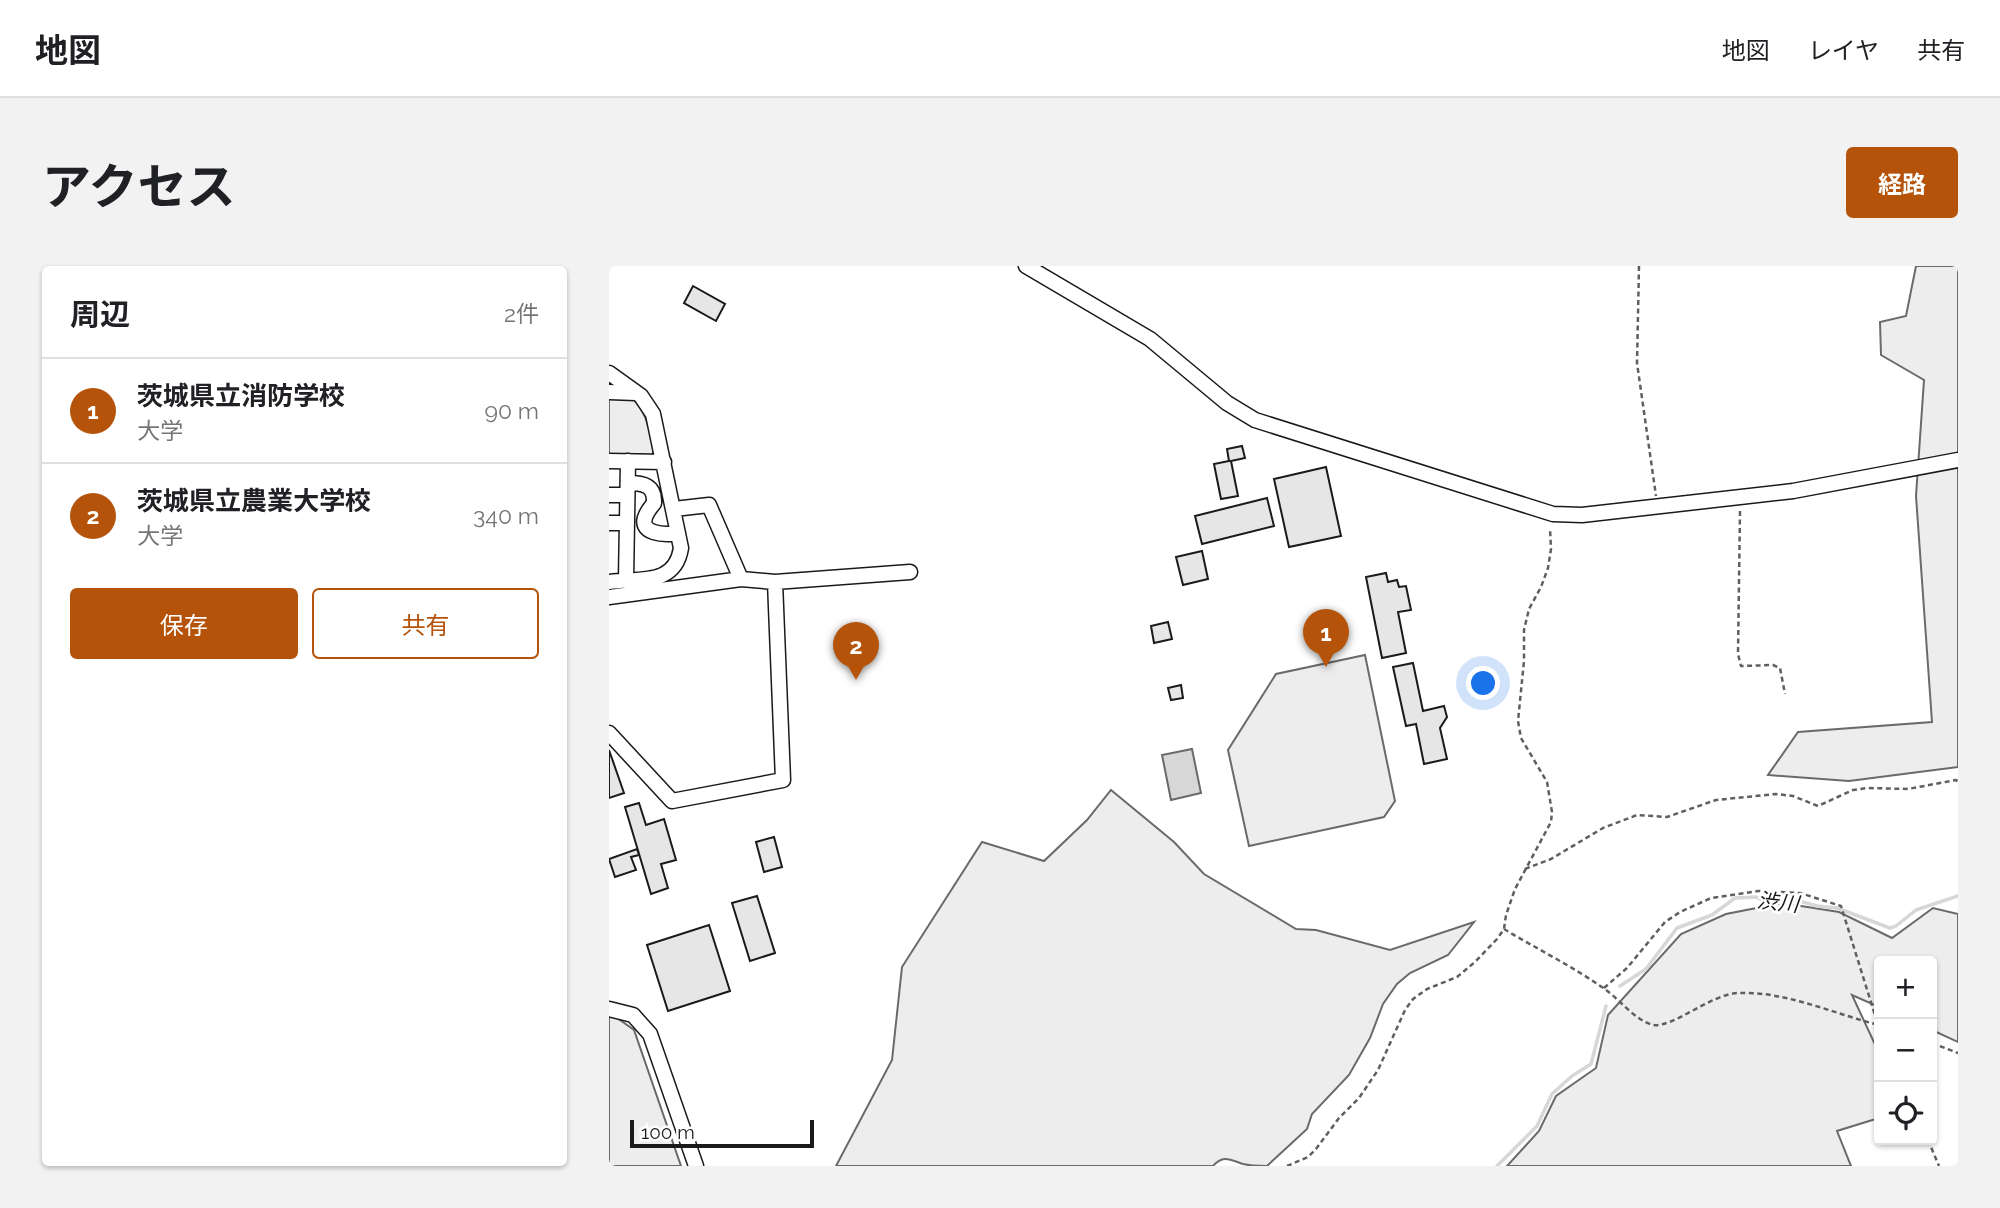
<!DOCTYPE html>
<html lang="ja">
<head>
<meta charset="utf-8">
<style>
	:root { --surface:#fff; --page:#f2f2f2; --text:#202124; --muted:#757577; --line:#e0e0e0; --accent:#b45309 }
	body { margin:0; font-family:Raleway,"Noto Sans JP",sans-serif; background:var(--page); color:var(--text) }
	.controls { position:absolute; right:21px; bottom:21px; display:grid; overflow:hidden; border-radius:7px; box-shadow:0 2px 5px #0004 }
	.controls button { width:63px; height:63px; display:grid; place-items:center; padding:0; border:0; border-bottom:2px solid var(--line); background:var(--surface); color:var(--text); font:35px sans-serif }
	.scale { position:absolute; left:21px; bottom:18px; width:184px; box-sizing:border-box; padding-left:7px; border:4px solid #1a1a1a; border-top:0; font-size:19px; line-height:24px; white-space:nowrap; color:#1a1a1a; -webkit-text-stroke:5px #fff; paint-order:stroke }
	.you { position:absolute; left:875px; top:418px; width:24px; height:24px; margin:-18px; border:5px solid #fff; border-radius:50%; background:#1a73e8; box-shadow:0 0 0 10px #1a73e833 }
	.badge { display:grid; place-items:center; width:46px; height:46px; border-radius:50%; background:var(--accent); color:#fff; font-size:23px; font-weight:700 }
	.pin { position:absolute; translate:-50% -58px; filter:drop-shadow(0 2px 4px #0008) }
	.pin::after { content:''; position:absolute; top:37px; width:24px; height:21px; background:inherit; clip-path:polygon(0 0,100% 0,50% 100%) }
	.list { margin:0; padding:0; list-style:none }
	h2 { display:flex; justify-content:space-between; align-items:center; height:91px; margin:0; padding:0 28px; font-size:30px }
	h2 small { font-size:23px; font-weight:400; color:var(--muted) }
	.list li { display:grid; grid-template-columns:46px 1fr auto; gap:21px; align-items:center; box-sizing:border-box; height:105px; padding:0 28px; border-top:2px solid var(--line) }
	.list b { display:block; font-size:26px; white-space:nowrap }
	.list p { margin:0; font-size:23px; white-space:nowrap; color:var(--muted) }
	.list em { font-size:23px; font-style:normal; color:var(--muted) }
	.actions { display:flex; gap:14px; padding:21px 28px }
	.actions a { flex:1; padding:16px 0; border:2px solid var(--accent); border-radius:7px; text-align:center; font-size:24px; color:var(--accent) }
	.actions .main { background:var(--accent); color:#fff }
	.icon { flex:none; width:38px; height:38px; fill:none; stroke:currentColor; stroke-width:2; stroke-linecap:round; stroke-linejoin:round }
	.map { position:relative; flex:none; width:1349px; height:900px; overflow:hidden; border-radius:7px }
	header { display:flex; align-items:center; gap:42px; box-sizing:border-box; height:98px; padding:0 35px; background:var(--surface); border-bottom:2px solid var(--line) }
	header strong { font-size:33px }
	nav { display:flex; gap:38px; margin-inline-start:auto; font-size:24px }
	.intro { display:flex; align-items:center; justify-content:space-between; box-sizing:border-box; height:168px; padding:0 42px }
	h1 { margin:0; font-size:49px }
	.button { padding:18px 32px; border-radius:7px; background:var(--accent); color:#fff; font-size:24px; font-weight:700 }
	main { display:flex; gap:42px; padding:0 42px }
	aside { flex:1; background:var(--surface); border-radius:7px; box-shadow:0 2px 5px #0004 }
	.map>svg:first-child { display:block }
	.green { fill:#ededed; stroke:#6a6a6a; stroke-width:2 }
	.water { fill:#d7d7d7; stroke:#6a6a6a; stroke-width:2 }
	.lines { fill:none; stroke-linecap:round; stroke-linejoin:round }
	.stream { stroke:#d7d7d7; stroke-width:3.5 }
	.building { fill:#e6e6e6; stroke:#1a1a1a; stroke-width:2 }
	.minor-casing { stroke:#1a1a1a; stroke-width:17 }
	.path { stroke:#5f5f5f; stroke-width:2.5; stroke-dasharray:5 3.5; stroke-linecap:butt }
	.minor { stroke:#fff; stroke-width:14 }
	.labels { text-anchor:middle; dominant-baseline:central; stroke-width:5; stroke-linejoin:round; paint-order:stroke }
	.water-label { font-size:21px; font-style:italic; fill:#1a1a1a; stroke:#fff }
</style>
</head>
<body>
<header>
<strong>地図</strong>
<nav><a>地図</a><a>レイヤ</a><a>共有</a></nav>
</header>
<div class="intro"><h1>アクセス</h1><a class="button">経路</a></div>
<main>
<aside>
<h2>周辺<small>2件</small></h2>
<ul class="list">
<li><span class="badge">1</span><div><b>茨城県立消防学校</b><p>大学</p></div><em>90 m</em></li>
<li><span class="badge">2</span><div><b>茨城県立農業大学校</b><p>大学</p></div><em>340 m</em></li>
</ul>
<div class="actions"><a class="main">保存</a><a>共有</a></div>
</aside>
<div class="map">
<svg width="1349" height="900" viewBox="0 0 1349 900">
	<rect width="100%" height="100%" fill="#fff"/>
	<path class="green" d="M1307,0H1349V501L1240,515L1159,509L1189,466L1323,456L1307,230L1315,114L1272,89L1271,56L1297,50Z
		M0,129L21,130C38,145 40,163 45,184L43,189L0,188Z
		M756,389L786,535L775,551L640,580L619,484L667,408Z
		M502,524L565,576L595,608L687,663L707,664L781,684L865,656L839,689L801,707L788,718L774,738L761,772L740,809L703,848L698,863L658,900C650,900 642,900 634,898C622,894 614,888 604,900H227L283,794L293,701L373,576L435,595L478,554Z
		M1173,637L1230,646L1283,672L1324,642L1349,648V776L1323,764V695H1270V741L1243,729L1270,787V852L1228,865L1242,900H898L930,865L947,830L987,802L999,749L1072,668L1117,648Z
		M4,749L25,764L72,900H0V751Z"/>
	<path class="water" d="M583,483L592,527L562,534L553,489Z"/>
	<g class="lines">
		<path class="stream" d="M1011,720L1037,703L1068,662L1103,649L1126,632L1147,631L1159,637L1187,634L1208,640L1228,642L1281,662L1287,660L1307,644L1349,630
			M888,900L928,860L943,828L963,810L982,798L997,740"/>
	</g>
	<path class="building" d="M84,20L116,38L107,55L75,37Z
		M633,180L636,192L622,195L629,230L612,233L605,198L620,195L618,183Z
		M717,201L732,270L680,281L665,213Z
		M658,232L665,260L593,278L586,250Z
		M593,285L599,313L574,319L567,291Z
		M777,307L779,316L788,314L790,321L797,320L802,344L789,346L797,387L773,392L757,311Z
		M559,356L563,373L545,377L542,360Z
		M804,397L814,445L835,440L838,451L831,462L838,493L815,498L807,458L797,460L784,401Z
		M572,419L574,432L562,434L559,422Z
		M0,484L15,527L0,532Z
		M30,537L37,559L55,553L67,594L52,598L59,622L42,628L16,541Z
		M165,571L173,601L155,606L147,576Z
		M28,583L30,589L22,591L27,604L6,611L0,593Z
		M148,630L166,687L141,695L123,637Z
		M100,659L121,725L59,745L38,679Z"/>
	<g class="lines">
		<g class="minor-casing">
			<path id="minor" d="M417,0L541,73L618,137L646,154L944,248L973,249L1184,225L1349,194
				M0,107L32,130L44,148L72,282C66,320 31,312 0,316
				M0,126L27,127
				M0,195L55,196
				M19,217C34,217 46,219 45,237C43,240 40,243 38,247C26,269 57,269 69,267
				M0,229H18
				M65,243L100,239L132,313
				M0,257H18
				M17,314L19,195
				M0,331L132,313L166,316L301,306
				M0,467L63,535L174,514L166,316
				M0,743L24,749L41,768L87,900"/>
		</g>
		<path class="path" d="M1030,0L1028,97L1047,230
			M1131,245L1129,388L1132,400L1164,399L1171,402L1176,428
			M916,603L942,593L994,562L1028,549L1058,551L1107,534L1167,528L1184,530L1209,540L1244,524L1259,522L1299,523L1347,514L1349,516
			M895,663C928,683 965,701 997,724C1011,734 1027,755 1044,759C1064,762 1102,728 1129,727C1177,725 1225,748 1270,759
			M995,722L1018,702L1056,656L1071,646L1102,632L1149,625L1191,627L1232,640L1270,762
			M1323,777L1349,787
			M1319,874L1330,900
			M678,900L699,891L707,883L730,852L750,832L769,804L796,744L804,733L818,723L848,711L866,696L888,673L895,663L897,649L906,623L942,556L943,546L938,516L912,472L909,455L915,395V364L920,343L932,321L939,302L942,283L941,262"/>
		<use href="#minor" class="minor"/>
	</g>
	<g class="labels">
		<g class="water-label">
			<text transform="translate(1169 636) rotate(6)">渋川</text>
		</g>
	</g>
</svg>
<div class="controls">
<button>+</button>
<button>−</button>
<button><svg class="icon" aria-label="locate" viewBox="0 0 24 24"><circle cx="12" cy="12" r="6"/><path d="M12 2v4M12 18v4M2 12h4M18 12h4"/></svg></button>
</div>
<div class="scale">100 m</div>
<div class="you"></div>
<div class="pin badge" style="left:717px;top:401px">1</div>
<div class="pin badge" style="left:247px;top:414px">2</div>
</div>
</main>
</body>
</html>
